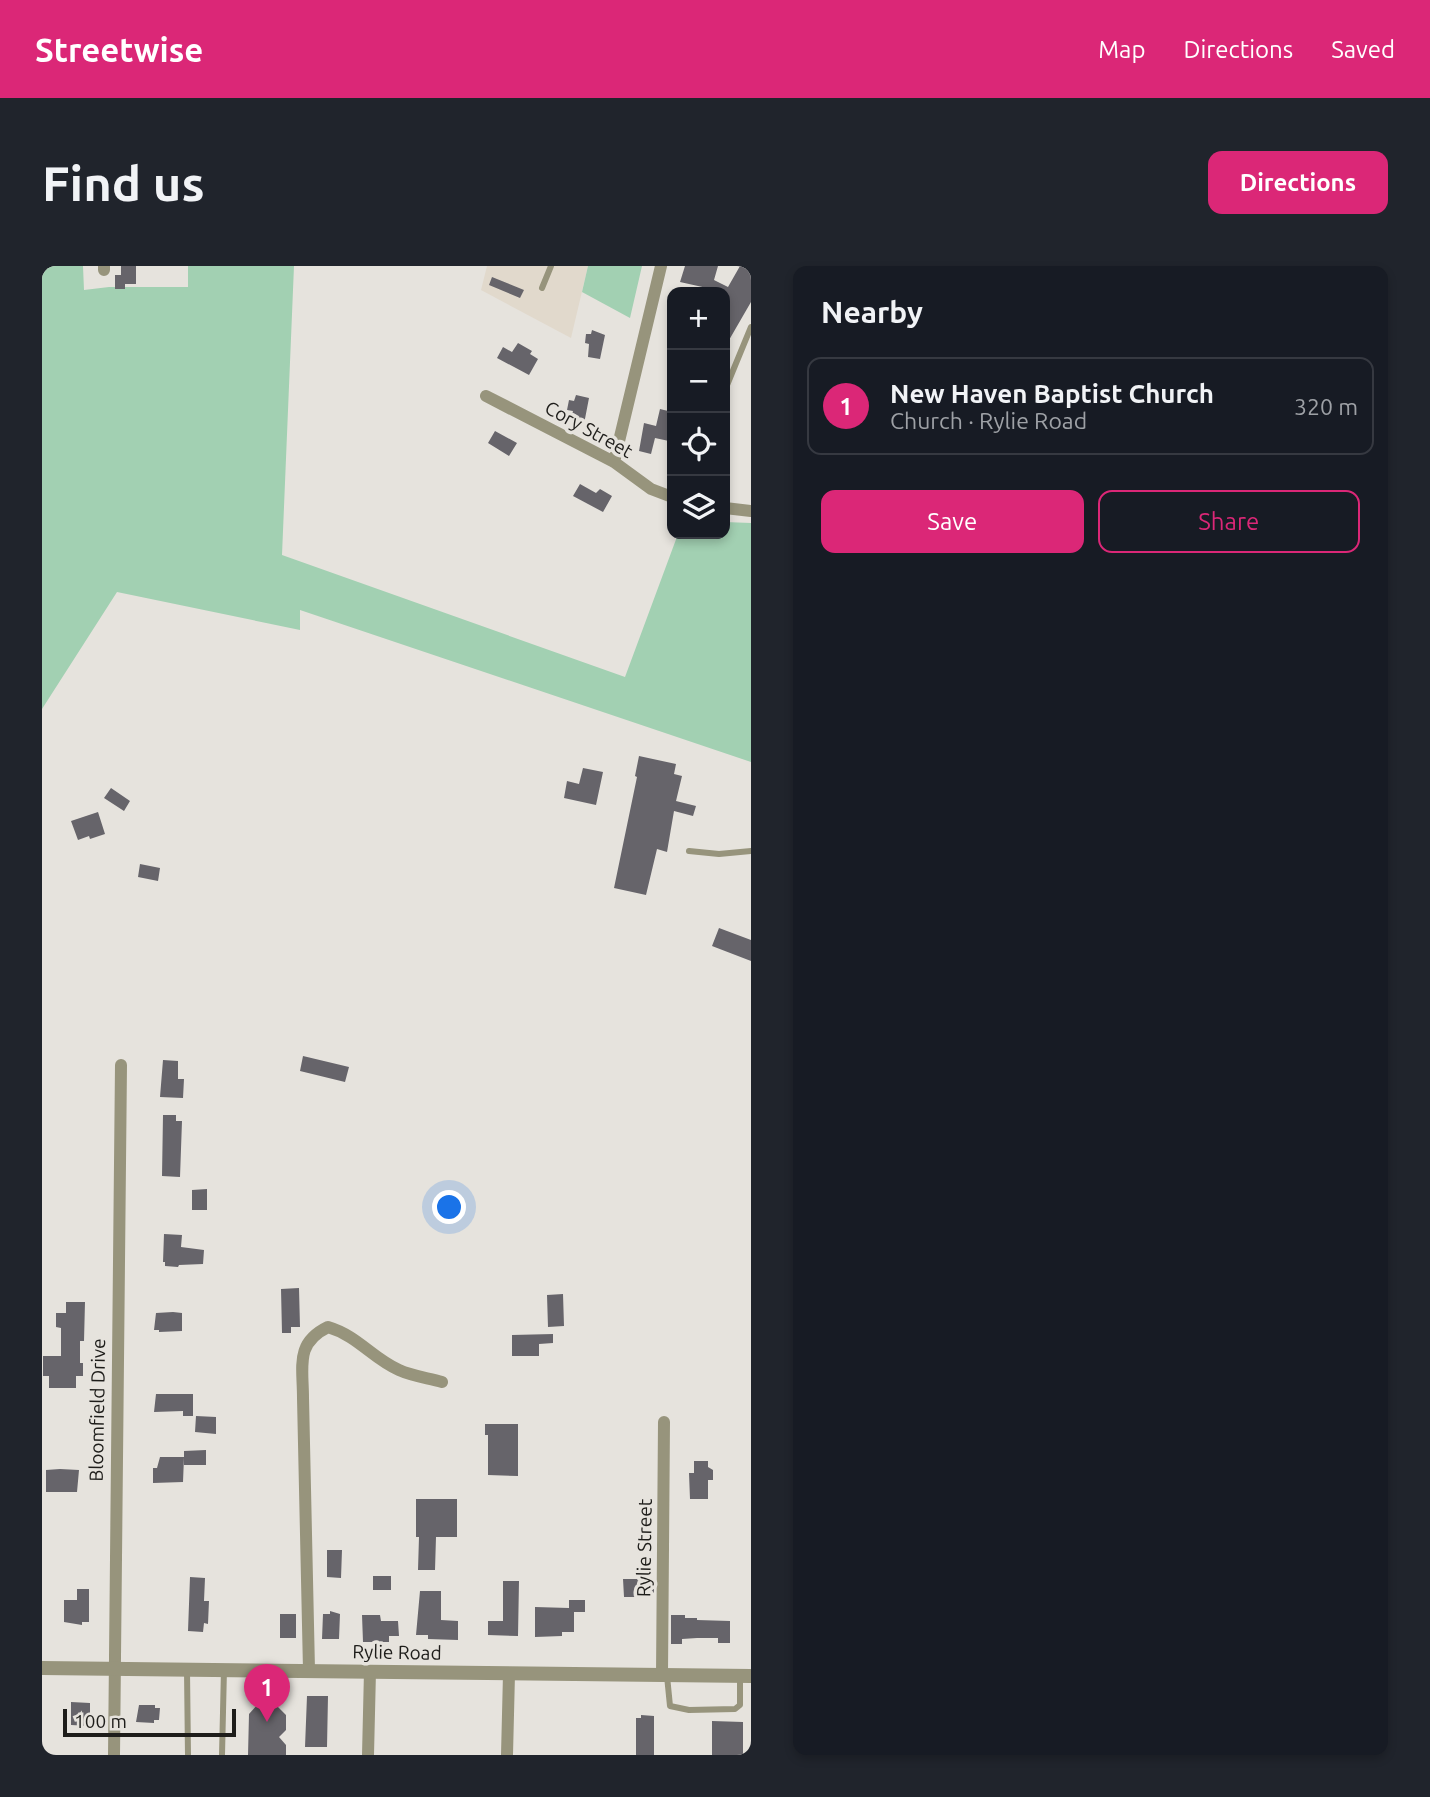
<!DOCTYPE html>
<html lang="en">
<head>
<meta charset="utf-8">
<style>
	:root { --surface:#171b24; --page:#20242c; --text:#f1f3f6; --muted:#9ea1a6; --line:#363941; --accent:#db2777 }
	body { margin:0; font-family:Ubuntu,sans-serif; background:var(--page); color:var(--text) }
	.controls { position:absolute; right:21px; top:21px; display:grid; overflow:hidden; border-radius:14px; box-shadow:0 4px 10px #0003 }
	.controls button { width:63px; height:63px; display:grid; place-items:center; padding:0; border:0; border-bottom:2px solid var(--line); background:var(--surface); color:var(--text); font:35px sans-serif }
	.scale { position:absolute; left:21px; bottom:18px; width:173px; box-sizing:border-box; padding-left:7px; border:4px solid #1e1d1a; border-top:0; font-size:19px; line-height:24px; white-space:nowrap; color:#1e1d1a; -webkit-text-stroke:5px #e6e3dd; paint-order:stroke }
	.you { position:absolute; left:408px; top:942px; width:24px; height:24px; margin:-18px; border:5px solid #fff; border-radius:50%; background:#1a73e8; box-shadow:0 0 0 10px #1a73e833 }
	.badge { display:grid; place-items:center; width:46px; height:46px; border-radius:50%; background:var(--accent); color:#fff; font-size:23px; font-weight:700 }
	.pin { position:absolute; translate:-50% -58px; filter:drop-shadow(0 2px 4px #0008) }
	.pin::after { content:''; position:absolute; top:37px; width:24px; height:21px; background:inherit; clip-path:polygon(0 0,100% 0,50% 100%) }
	.list { margin:0; padding:0; list-style:none }
	h2 { display:flex; justify-content:space-between; align-items:center; height:91px; margin:0; padding:0 28px; font-size:30px }
	h2 small { font-size:23px; font-weight:400; color:var(--muted) }
	.list li { display:grid; grid-template-columns:46px 1fr auto; gap:21px; align-items:center; box-sizing:border-box; height:98px; margin:0 14px 14px; padding:0 14px; border:2px solid var(--line); border-radius:14px }
	.list b { display:block; font-size:26px; white-space:nowrap }
	.list p { margin:0; font-size:23px; white-space:nowrap; color:var(--muted) }
	.list em { font-size:23px; font-style:normal; color:var(--muted) }
	.actions { display:flex; gap:14px; padding:21px 28px }
	.actions a { flex:1; padding:16px 0; border:2px solid var(--accent); border-radius:14px; text-align:center; font-size:24px; color:var(--accent) }
	.actions .main { background:var(--accent); color:#fff }
	.icon { flex:none; width:38px; height:38px; fill:none; stroke:currentColor; stroke-width:2; stroke-linecap:round; stroke-linejoin:round }
	.map { position:relative; flex:none; width:709px; height:1489px; overflow:hidden; border-radius:14px }
	header { display:flex; align-items:center; gap:42px; box-sizing:border-box; height:98px; padding:0 35px; background:var(--accent); color:#fff }
	header strong { font-size:33px }
	nav { display:flex; gap:38px; margin-inline-start:auto; font-size:24px }
	.intro { display:flex; align-items:center; justify-content:space-between; box-sizing:border-box; height:168px; padding:0 42px }
	h1 { margin:0; font-size:49px }
	.button { padding:18px 32px; border-radius:14px; background:var(--accent); color:#fff; font-size:24px; font-weight:700 }
	main { display:flex; gap:42px; padding:0 42px }
	aside { flex:1; background:var(--surface); border-radius:14px; box-shadow:0 4px 10px #0003 }
	.map>svg:first-child { display:block }
	.built { fill:#e1d9cc }
	.green { fill:#a2d0b2 }
	.building { fill:#66646a }
	.lines { fill:none; stroke-linecap:round; stroke-linejoin:round }
	.service { stroke:#97947c; stroke-width:6 }
	.minor { stroke:#97947c; stroke-width:12 }
	.tertiary { stroke:#97947c; stroke-width:14 }
	.labels { text-anchor:middle; dominant-baseline:central; stroke-width:7; stroke-linejoin:round; paint-order:stroke }
	.street-label { font-size:19px; fill:#1e1d1a; stroke:#e6e3dd }
</style>
</head>
<body>
<header>
<strong>Streetwise</strong>
<nav><a>Map</a><a>Directions</a><a>Saved</a></nav>
</header>
<div class="intro"><h1>Find us</h1><a class="button">Directions</a></div>
<main>
<div class="map">
<svg width="709" height="1489" viewBox="0 0 709 1489">
	<rect width="100%" height="100%" fill="#e6e3dd"/>
	<path class="built" d="M445,0H546L529,72L439,24Z"/>
	<path class="green" d="M0,0H41L42,24L67,21H146V0H252L240,289L583,411L636,268H683V256L709,257V496L258,344V364L75,326L0,443Z
		M546,0H600L588,52L540,26Z"/>
	<path class="building" d="M79,0H94V18H83V23H73V9H79Z
		M643,0H676L672,14L686,21L698,0L709,4V36L683,81V26L638,16Z
		M450,11L482,24L478,32L447,19Z
		M550,64L563,69L558,93L546,91L547,78L543,77L544,68H549Z
		M476,77L490,85L488,88L496,93L487,109L455,92L461,81L470,86Z
		M534,129L547,132L542,158L528,155L531,145L525,144L527,134L532,135Z
		M618,143L630,146L627,175L613,172L609,188L597,185L602,157L614,160Z
		M453,165L475,177L467,190L446,177Z
		M538,218L554,227L558,223L570,230L561,246L531,230Z
		M597,490L634,498L632,508L640,510L634,535L654,540L651,550L632,545L625,586L615,583L604,629L572,622L595,511L593,510Z
		M541,502L561,506L554,539L522,532L525,515L537,518Z
		M69,522L88,535L82,545L62,532Z
		M56,546L63,568L48,573L47,570L36,574L29,555Z
		M98,598L118,602L116,615L96,611Z
		M677,662L709,674V695L670,680Z
		M261,790L307,801L303,816L258,805Z
		M121,794L136,795V813H142L141,832L118,831Z
		M121,849H134V855H140L138,911L120,910Z
		M165,923V944H150V924Z
		M122,968L140,969L139,981L162,984L161,998L137,999L136,1001L123,1000V996H121Z
		M257,1022L258,1061H249V1067H240L239,1023Z
		M521,1028L522,1060L506,1061L505,1029Z
		M24,1036H43L42,1075H38V1097H41V1110H34V1122H7V1110H1V1090H19V1062L14,1061V1047H24Z
		M131,1046L140,1047V1065L117,1066V1064H112L114,1047Z
		M511,1068V1077L497,1078V1090H470V1069Z
		M114,1128H151V1150H141V1145L112,1146Z
		M154,1150L174,1151V1168L153,1166Z
		M443,1158H476V1210L446,1209V1169H443Z
		M164,1184V1199H142V1185Z
		M118,1191H142L141,1216L111,1217V1202H115Z
		M652,1195H666V1201L671,1204V1214H666V1233H648L647,1207H652Z
		M18,1203L37,1204L35,1226H4V1204Z
		M374,1233H415V1271H394L393,1304H376L377,1271H374Z
		M285,1284H300L299,1312L285,1311Z
		M331,1310H349V1324H331Z
		M148,1311L163,1312L162,1335H167L166,1358L162,1357L161,1366L146,1365Z
		M581,1313H612V1327H600V1331H582Z
		M461,1315H477L476,1370L446,1369V1355H461Z
		M35,1323H47V1356H40V1359L22,1356V1334H35Z
		M378,1325H399V1354L416,1355V1374L386,1373V1369H374Z
		M527,1334H543V1346H532V1366H520V1370L493,1371V1341L527,1342Z
		M288,1345L298,1348L297,1373H280L281,1348H288Z
		M238,1348H254V1372H238Z
		M320,1349H338L339,1355H356L357,1370H347V1376H321Z
		M629,1349H643V1352H655V1354L688,1355V1377H676V1372H655L640,1373V1378H629Z
		M265,1430H286L285,1481H263Z
		M29,1436L48,1437V1460L29,1459Z
		M217,1437L233,1438L244,1449V1464L237,1471L244,1479V1489H206L207,1448Z
		M97,1439H113V1442H118L117,1454H112V1457L94,1456Z
		M599,1449L612,1450V1489H594V1452H599Z
		M670,1455L701,1456V1489H670Z"/>
	<g class="lines">
		<path class="service" d="M500,22L509,0
			M683,124L709,61
			M647,585L677,588L709,585
			M145,1405L146,1489
			M625,1410L628,1440L647,1444L693,1443L698,1439V1411
			M180,1489L182,1403"/>
		<path class="minor" d="M62,0V4
			M444,130L572,196L609,223L630,231
			M572,196L619,0
			M683,242L709,245
			M267,1404L261,1132C261,1100 253,1077 286,1061C316,1070 330,1092 357,1104C370,1110 386,1112 400,1116
			M620,1408L622,1156
			M72,1489L79,799
			M326,1489L328,1405
			M465,1489L467,1408"/>
		<path class="tertiary" d="M0,1402L709,1410"/>
	</g>
	<g class="labels">
		<g class="street-label">
			<text transform="translate(547 163) rotate(29)">Cory Street</text>
			<text transform="translate(55 1144) rotate(-89)">Bloomfield Drive</text>
			<text transform="translate(602 1282) rotate(-89)">Rylie Street</text>
			<text transform="translate(355 1386) rotate(1)">Rylie Road</text>
		</g>
	</g>
</svg>
<div class="controls">
<button>+</button>
<button>−</button>
<button><svg class="icon" aria-label="locate" viewBox="0 0 24 24"><circle cx="12" cy="12" r="6"/><path d="M12 2v4M12 18v4M2 12h4M18 12h4"/></svg></button>
<button><svg class="icon" aria-label="layers" viewBox="0 0 24 24"><path d="M12 4l9 5-9 5-9-5zM3 14l9 5 9-5"/></svg></button>
</div>
<div class="scale">100 m</div>
<div class="you"></div>
<div class="pin badge" style="left:225px;top:1456px">1</div>
</div>
<aside>
<h2>Nearby<small></small></h2>
<ul class="list">
<li><span class="badge">1</span><div><b>New Haven Baptist Church</b><p>Church · Rylie Road</p></div><em>320 m</em></li>
</ul>
<div class="actions"><a class="main">Save</a><a>Share</a></div>
</aside>
</main>
</body>
</html>
